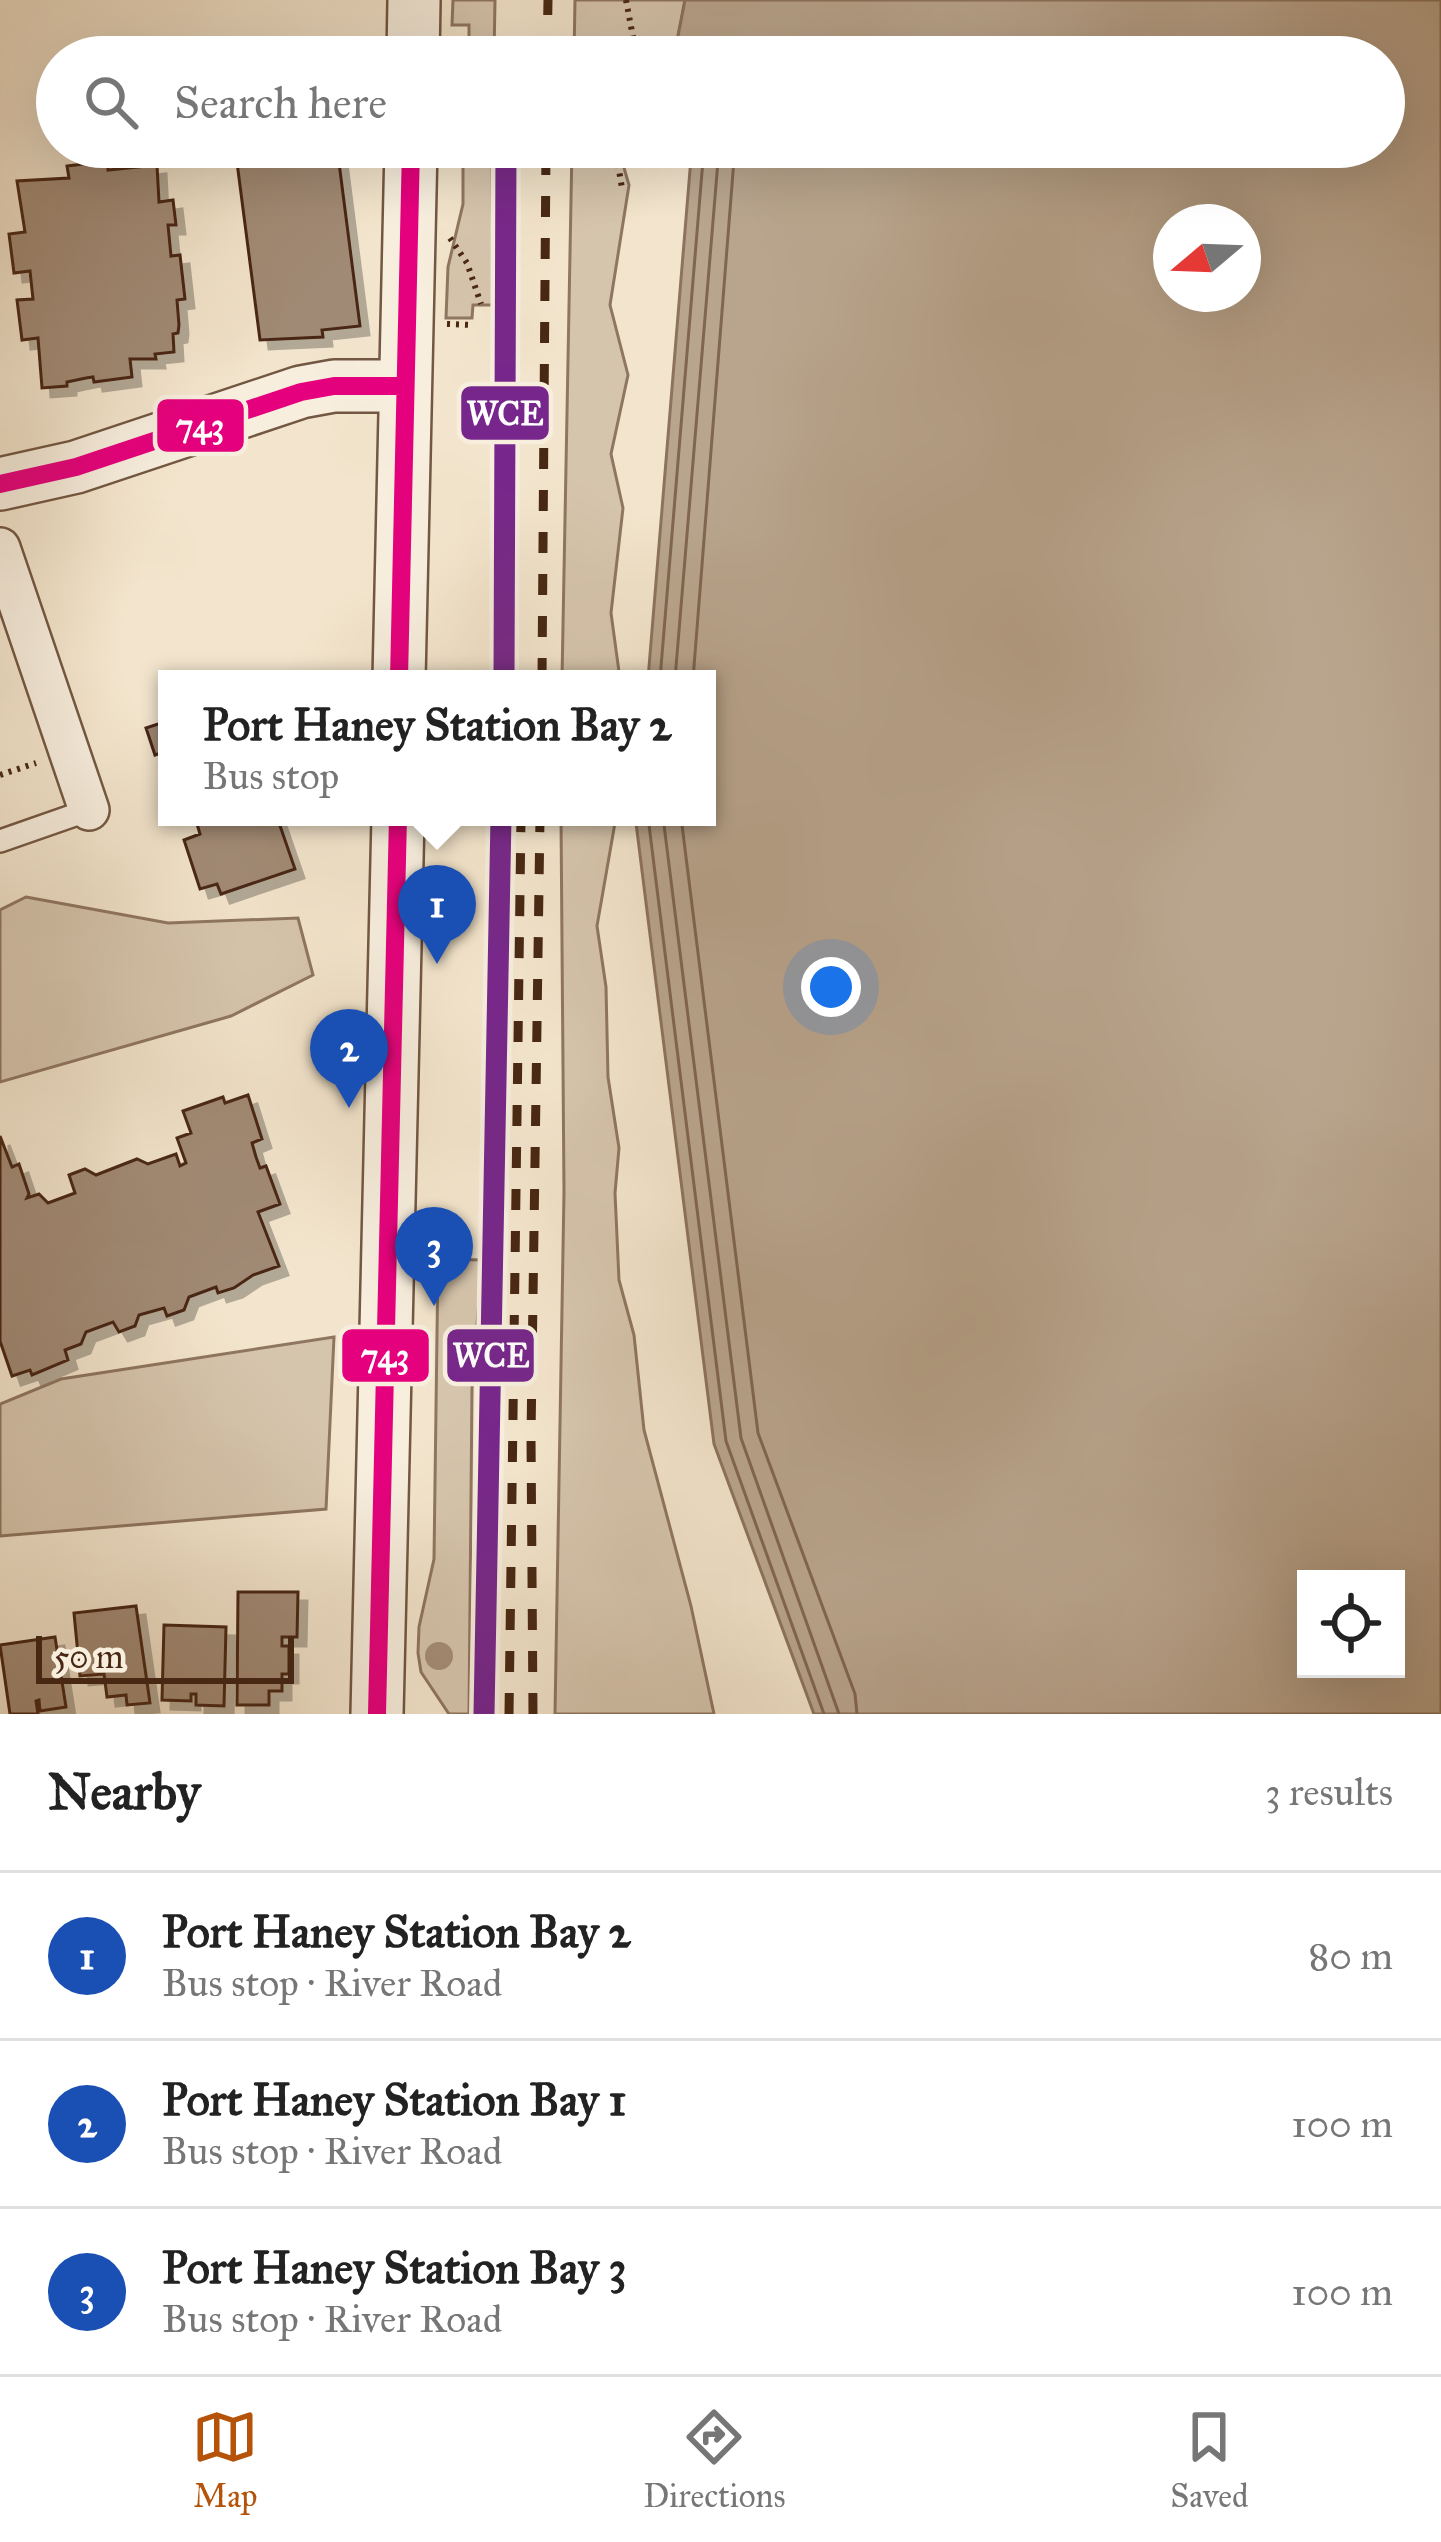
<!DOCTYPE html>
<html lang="en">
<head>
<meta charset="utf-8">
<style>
	:root { --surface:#fff; --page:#f2f2f2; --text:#222; --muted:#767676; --line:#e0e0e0; --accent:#b45309 }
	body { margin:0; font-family:"IM FELL Great Primer",serif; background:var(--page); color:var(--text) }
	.controls { position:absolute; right:36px; bottom:36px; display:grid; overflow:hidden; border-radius:0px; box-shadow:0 12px 48px #0002 }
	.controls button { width:108px; height:108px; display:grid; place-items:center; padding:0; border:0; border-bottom:3px solid var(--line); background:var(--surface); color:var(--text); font:60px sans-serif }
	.compass { position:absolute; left:1153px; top:204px; width:108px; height:108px; border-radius:50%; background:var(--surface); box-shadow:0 12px 48px #0002; rotate:251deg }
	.scale { position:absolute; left:36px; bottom:30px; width:258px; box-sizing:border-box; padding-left:12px; border:6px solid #482813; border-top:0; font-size:33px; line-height:42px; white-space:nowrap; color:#482813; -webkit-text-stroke:9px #f7eede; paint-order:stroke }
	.you { position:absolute; left:831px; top:987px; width:42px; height:42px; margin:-30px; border:9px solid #fff; border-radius:50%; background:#1a73e8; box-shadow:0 0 0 18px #1a73e833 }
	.badge { display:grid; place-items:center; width:78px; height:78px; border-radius:50%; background:var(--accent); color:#fff; font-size:39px; font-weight:700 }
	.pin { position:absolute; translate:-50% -99px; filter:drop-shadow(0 3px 6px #0008) }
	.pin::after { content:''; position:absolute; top:63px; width:42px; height:36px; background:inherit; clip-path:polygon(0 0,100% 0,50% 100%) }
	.popup { position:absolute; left:158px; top:670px; width:558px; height:156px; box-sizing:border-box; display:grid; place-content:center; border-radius:0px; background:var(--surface); filter:drop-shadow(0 3px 9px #0005); font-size:39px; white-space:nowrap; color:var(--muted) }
	.popup b { font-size:45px; color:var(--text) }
	.popup::after { content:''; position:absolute; left:50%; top:100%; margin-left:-24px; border:24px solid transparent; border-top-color:var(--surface) }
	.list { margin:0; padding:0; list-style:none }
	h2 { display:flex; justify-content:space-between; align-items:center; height:156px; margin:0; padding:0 48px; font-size:51px }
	h2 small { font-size:39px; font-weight:400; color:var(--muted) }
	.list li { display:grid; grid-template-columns:78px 1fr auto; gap:36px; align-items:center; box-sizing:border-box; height:168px; padding:0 48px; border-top:3px solid var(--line) }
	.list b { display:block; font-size:45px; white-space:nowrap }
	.list p { margin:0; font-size:39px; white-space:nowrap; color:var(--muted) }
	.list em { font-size:39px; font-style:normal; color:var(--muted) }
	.icon { flex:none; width:66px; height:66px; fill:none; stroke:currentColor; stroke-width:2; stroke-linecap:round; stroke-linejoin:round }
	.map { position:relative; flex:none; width:1441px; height:1714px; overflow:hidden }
	.search { position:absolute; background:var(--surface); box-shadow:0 12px 48px #0002; left:36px; right:36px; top:36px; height:132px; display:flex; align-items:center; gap:30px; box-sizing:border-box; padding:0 42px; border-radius:66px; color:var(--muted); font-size:45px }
	.sheet { height:660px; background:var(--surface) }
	nav { display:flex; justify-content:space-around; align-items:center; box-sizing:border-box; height:168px; border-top:3px solid var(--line); background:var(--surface); font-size:33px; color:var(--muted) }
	nav a { display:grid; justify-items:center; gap:6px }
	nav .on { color:var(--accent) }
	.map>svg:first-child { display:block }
	.green { fill:#d6c5ad; stroke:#8f7660; stroke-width:3 }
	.water { fill:#b9a58e; stroke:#8c735d; stroke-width:3; fill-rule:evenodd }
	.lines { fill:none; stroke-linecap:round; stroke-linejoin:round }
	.shore { stroke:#806650; stroke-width:3 }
	.building { fill:#a18a74; stroke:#482813; stroke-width:3; filter:url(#shadow) }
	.service-casing { stroke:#735742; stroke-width:26 }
	.minor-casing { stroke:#735742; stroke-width:44 }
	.tertiary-casing { stroke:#735742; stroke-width:56 }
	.path { stroke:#482813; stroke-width:6; stroke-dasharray:3 6; stroke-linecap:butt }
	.service { stroke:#f7eede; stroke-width:21 }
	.minor { stroke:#f7eede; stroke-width:39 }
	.tertiary { stroke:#f7eede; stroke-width:51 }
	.rail { stroke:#482813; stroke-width:9; stroke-dasharray:21 21; stroke-linecap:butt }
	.bus-1-casing { stroke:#f7eede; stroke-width:27 }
	.bus-1 { stroke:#e5007d; stroke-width:18 }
	.rail-1-casing { stroke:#f7eede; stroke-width:30 }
	.rail-1 { stroke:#77278b; stroke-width:21 }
	.tree { fill:#a48e78 }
	.line-badge { stroke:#f7eede; stroke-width:4.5 }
	.badge-label { font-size:33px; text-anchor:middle; font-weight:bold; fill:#fff }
</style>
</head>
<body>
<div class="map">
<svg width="1441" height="1714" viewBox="0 0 1441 1714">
	<defs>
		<filter id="shadow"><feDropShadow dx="9" dy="9" stdDeviation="0" flood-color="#0004"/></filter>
	</defs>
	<rect width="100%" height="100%" fill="#f3e5cd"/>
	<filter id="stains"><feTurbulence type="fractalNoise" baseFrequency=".00167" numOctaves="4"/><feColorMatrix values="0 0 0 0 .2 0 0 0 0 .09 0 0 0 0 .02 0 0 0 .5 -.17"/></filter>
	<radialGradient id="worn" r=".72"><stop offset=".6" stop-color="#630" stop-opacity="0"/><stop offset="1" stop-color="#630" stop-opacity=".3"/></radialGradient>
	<path class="green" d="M453,0H495L494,57H452V50L469,49V25H452Z
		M575,0H685L674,57H574Z
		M463,147H492L493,305H473L472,318H446L448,267L463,204Z
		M572,147H618L629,185L610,305L628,375L611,454L623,508L611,613L620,679H562Z
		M561,817H616L597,926L606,987L608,1077L619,1148L615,1193L619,1280L634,1335L644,1430L691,1606L714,1714H555L564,1192Z
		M26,897L168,923L298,918L313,975L231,1016L0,1082V910Z
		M438,1259L482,1260L472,1389L469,1714H449L421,1672L418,1653L419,1627L434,1559Z
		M334,1337L326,1509L0,1536V1404L61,1379Z"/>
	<path class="water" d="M685,0H1441V1714H814L714,1444L636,823L637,817H707V679H648L691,158L686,147H1384V57H674ZM1171,222H1243V294H1171ZM1306,1579H1396V1669H1306Z"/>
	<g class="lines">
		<path class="shore" d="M660,679L703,160L700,147
			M675,679L718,161L716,147
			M693,679L735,147
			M648,817L726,1441L824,1714
			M663,817L741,1438L839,1714
			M681,817L758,1433L855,1694L857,1714"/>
	</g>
	<path class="building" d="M330,38L336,57H223L222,51Z
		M235,147H337L360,326L322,330L323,337L260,340Z
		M108,161V170L157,165L159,202L173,200L176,225H168L171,256L180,255L185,299L177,300L179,325L178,333L173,334L174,352L155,354L156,359H130L132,377L94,382L93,377L86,378L67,382V386L42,388L38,338L22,340L17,300L33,299L30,271L14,273L9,234L25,232L17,181L69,178L67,166Z
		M167,721V751L155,755L146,728Z
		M195,817H277L295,869L221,894L217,884L200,889L184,840L200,834Z
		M248,1095L262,1139L252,1143L256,1157L260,1168L266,1166L280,1204L258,1212L279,1266L253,1275L234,1288L218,1293L216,1287L189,1297L184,1310L167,1316L164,1308L139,1315L135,1326L119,1332L113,1322L86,1332L81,1344L65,1350L68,1360L32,1375L30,1370L12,1376L0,1341V1136L12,1167L19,1164L29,1194L27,1198L39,1194L48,1203L75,1193L69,1175L85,1169L96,1175L137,1159L148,1164L176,1154L180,1166L186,1163L177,1138L191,1133L183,1111L223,1097L225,1103Z
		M238,1592H298L297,1637H282V1646H289V1674H282V1691H269V1705H237Z
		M136,1606L150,1703L127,1705L126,1695L107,1697L104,1674L80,1676L74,1613Z
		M164,1625L226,1627L224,1706L196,1705V1694H191V1701L162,1700Z
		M55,1637L66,1707L40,1711L39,1700L36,1701L38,1714H10L0,1645Z"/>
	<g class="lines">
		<g class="service-casing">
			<path id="service" d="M0,841L89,810"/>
		</g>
		<g class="minor-casing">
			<path id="minor" d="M0,548L89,810"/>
		</g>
		<g class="tertiary-casing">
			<path id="tertiary" d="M413,57L414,0
				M0,484L76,467L301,392L334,386H403
				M399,679L411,147
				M377,1714L398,817"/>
		</g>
		<path class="path" d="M626,0L633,37L629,57
			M615,147L622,188
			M450,238L467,263L481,304
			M447,324L473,325
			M0,775L36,763"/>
		<use href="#service" class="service"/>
		<use href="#minor" class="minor"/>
		<use href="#tertiary" class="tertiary"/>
		<path class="rail" d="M547,57L548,0
			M542,679L546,147
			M509,1714L521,817
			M533,1714L531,1436L540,817"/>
		<g class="bus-1-casing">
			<path id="bus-1" d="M0,484L76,467L301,392L334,386H403
				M399,679L411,147
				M377,1714L398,817"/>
		</g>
		<use href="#bus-1" class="bus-1"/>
		<g class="rail-1-casing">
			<path id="rail-1" d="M504,679L506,147
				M484,1714L501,817"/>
		</g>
		<use href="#rail-1" class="rail-1"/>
	</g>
	<circle class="tree" cx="439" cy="1656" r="14"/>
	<g class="line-badge">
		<rect x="459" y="384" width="92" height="58" rx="12" fill="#77278b"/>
		<rect x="155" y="397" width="91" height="57" rx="12" fill="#e5007d"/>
		<rect x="340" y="1327" width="91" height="57" rx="12" fill="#e5007d"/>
		<rect x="445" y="1327" width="91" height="57" rx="12" fill="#77278b"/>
	</g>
	<g class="badge-label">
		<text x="505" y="425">WCE</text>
		<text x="200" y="437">743</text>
		<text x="385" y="1367">743</text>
		<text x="491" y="1367">WCE</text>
	</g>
	<rect width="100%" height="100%" filter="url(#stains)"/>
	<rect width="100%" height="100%" fill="url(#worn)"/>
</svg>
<div class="controls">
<button><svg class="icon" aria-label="locate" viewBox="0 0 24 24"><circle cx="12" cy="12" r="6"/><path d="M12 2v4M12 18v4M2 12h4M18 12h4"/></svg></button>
</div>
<svg class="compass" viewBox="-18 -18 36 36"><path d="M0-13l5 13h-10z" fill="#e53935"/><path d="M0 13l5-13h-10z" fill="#767676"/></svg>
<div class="scale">50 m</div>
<div class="you"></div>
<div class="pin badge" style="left:437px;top:964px;background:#1a4fb4">1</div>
<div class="popup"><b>Port Haney Station Bay 2</b>Bus stop</div>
<div class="pin badge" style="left:349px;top:1108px;background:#1a4fb4">2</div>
<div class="pin badge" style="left:434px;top:1306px;background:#1a4fb4">3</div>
<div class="search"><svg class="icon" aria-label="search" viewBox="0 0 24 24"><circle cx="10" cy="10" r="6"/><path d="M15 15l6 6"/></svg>Search here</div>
</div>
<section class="sheet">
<h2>Nearby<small>3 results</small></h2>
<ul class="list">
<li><span class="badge" style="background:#1a4fb4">1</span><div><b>Port Haney Station Bay 2</b><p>Bus stop · River Road</p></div><em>80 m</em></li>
<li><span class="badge" style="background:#1a4fb4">2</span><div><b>Port Haney Station Bay 1</b><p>Bus stop · River Road</p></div><em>100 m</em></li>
<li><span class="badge" style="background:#1a4fb4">3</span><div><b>Port Haney Station Bay 3</b><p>Bus stop · River Road</p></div><em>100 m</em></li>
</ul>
</section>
<nav>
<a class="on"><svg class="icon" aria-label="map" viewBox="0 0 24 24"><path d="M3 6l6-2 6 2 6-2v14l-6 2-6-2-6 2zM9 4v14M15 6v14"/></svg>Map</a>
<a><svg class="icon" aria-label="directions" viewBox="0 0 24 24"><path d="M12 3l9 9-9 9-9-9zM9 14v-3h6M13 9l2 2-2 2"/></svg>Directions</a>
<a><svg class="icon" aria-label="saved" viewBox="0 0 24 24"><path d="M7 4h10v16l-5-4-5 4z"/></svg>Saved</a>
</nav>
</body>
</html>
